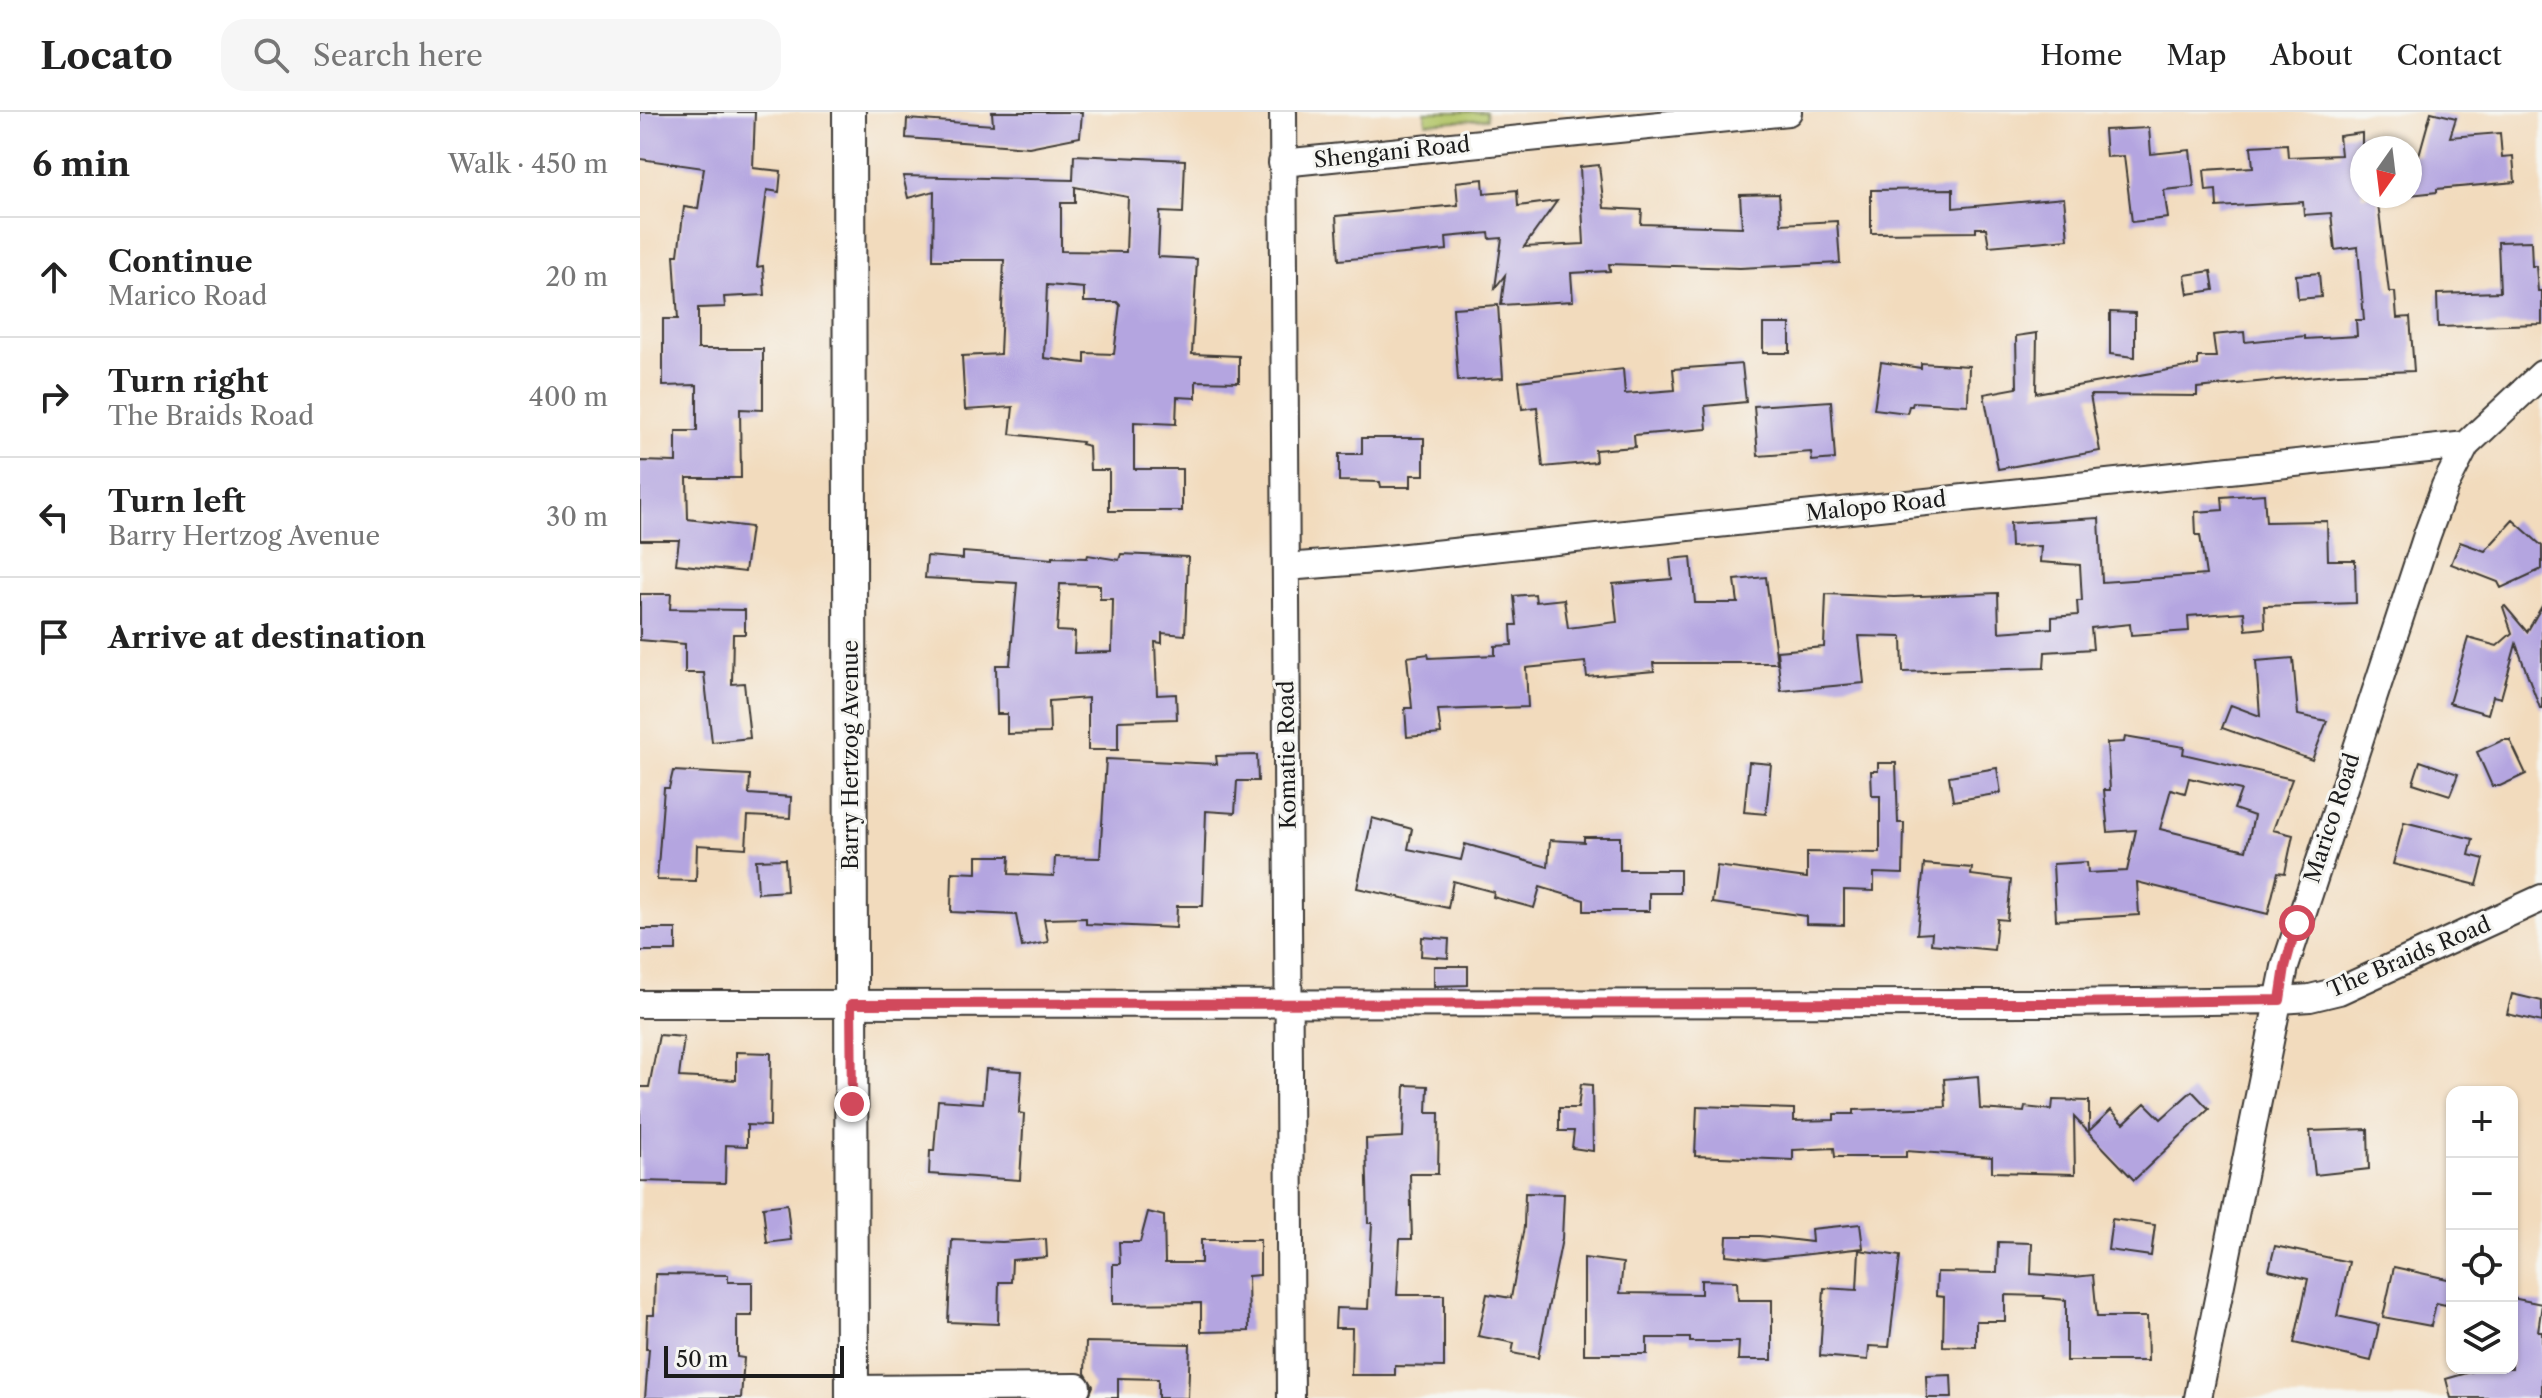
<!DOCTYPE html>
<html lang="en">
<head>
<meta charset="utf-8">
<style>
	:root { --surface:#fff; --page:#f6f6f6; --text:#222; --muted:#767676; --line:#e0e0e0 }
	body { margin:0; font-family:"Libre Caslon Text",serif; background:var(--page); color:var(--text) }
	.controls { position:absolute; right:24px; bottom:24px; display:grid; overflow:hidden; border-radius:16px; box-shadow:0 2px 6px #0004 }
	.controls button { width:72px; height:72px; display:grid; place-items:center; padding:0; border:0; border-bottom:2px solid var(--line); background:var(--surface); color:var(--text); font:40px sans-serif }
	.compass { position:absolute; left:1710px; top:24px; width:72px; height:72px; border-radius:50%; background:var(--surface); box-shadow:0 2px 6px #0004; rotate:194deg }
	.scale { position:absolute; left:24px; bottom:20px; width:180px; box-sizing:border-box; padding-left:8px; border:4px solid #1c1c1c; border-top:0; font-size:22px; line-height:28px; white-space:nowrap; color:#1c1c1c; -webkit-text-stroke:6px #f6f6f2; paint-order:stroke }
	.stop { position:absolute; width:24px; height:24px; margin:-18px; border:6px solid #d1495b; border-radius:50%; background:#fff }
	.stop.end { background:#d1495b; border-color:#fff; box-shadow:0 2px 8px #0008 }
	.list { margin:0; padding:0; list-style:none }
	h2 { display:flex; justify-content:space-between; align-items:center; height:104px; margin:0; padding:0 32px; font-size:34px }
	h2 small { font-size:26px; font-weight:400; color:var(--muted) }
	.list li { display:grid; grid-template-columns:52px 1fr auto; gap:24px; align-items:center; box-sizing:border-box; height:120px; padding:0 32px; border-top:2px solid var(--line) }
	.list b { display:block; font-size:30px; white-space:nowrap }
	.list p { margin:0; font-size:26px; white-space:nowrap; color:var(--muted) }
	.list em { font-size:26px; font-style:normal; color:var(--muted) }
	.icon { flex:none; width:44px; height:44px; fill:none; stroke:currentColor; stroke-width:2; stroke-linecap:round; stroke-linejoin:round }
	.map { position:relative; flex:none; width:1902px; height:1286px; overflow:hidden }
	header { display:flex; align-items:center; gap:48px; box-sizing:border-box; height:112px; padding:0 40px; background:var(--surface); border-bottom:2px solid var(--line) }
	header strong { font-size:38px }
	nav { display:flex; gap:44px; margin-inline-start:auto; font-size:28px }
	.search { width:560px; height:72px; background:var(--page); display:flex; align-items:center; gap:20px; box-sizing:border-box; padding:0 28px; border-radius:24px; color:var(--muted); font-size:30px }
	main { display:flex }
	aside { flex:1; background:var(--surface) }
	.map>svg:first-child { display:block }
	.green { fill:#b2c568; stroke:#677042; stroke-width:2 }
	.building { fill:#b4a5e0; fill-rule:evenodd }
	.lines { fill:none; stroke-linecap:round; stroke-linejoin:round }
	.minor-casing { stroke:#3c3934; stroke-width:30 }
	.major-casing { stroke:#3c3934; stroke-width:36 }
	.minor { stroke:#fff; stroke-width:26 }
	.major { stroke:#fff; stroke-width:32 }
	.route { stroke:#d1495b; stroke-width:10 }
	.labels { text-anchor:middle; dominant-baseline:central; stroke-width:6; stroke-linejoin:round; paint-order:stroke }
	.street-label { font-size:22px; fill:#1c1c1c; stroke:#f6f6f2 }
</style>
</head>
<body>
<header>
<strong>Locato</strong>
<div class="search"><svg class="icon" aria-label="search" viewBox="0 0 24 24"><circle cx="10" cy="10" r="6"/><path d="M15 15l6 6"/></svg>Search here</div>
<nav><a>Home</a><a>Map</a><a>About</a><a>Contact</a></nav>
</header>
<main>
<aside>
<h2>6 min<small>Walk · 450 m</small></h2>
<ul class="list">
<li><svg class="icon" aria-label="ahead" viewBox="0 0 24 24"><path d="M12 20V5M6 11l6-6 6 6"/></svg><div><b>Continue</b><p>Marico Road</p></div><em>20 m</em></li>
<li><svg class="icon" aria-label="right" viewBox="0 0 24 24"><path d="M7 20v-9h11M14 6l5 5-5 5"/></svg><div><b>Turn right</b><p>The Braids Road</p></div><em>400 m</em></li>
<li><svg class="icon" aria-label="left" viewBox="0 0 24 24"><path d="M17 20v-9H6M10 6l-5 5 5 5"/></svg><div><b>Turn left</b><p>Barry Hertzog Avenue</p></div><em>30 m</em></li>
<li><svg class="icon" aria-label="arrive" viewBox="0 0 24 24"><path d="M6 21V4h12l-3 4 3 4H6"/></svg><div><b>Arrive at destination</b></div></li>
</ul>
</aside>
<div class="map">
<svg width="1902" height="1286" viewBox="0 0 1902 1286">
	<rect width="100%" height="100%" fill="#f6f6f2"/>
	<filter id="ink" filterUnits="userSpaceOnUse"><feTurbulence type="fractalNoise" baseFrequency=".0125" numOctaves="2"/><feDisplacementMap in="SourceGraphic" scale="16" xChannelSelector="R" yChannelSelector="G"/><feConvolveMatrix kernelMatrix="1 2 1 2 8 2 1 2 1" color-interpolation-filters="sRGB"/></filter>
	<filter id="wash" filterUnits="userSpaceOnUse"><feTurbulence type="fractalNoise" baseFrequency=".006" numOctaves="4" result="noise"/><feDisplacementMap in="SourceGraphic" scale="32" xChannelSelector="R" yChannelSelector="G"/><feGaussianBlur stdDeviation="1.8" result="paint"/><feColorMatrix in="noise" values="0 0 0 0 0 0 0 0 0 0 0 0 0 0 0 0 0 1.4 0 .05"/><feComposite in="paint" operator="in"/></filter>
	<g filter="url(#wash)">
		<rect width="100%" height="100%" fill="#f2dbbd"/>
		<path class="green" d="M785,0H846L847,7L786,11Z"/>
		<g id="blocks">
			<path class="building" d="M0,0H115L113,56L141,59L139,80L127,78L117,155L123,154L125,183L84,185L85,195L58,196V237H123V298L100,297L101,366H47L48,407L111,415L105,460L36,452L39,428H0V349L36,350V319H57V273L23,274V207H38L34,143H38L44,95L58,97L64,56L0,47Z
				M352,0H442L440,25L389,35L266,26L267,7L353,13Z
				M1791,0L1816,6L1810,25L1860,21L1862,45L1873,44L1875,70L1797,77V80L1770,83V43H1779Z
				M1509,16L1511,42L1550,38L1554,75L1524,78L1528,106L1492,110L1484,44L1466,45L1464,18Z
				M1722,21V84H1737L1749,180H1755L1757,206L1770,205L1774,259L1698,262L1557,276V284L1450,283L1460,339L1358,357L1344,282L1377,276L1376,224L1397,221L1396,281L1558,253V245H1576L1573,223L1604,220L1605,230L1665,224V227L1717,224L1716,208H1724L1718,135L1695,138L1691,101L1664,103L1663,90L1577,95L1576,78L1566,79L1564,58L1613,55L1611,34L1647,32L1648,45L1701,43L1699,24Z
				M434,43L545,48L543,101L520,100L518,145L557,147L552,242L599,244V270L556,269V286L537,285L536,312L494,310V357H542V399H469V358H450L449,334L441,332L442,330L370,322L373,295L325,298L322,244L360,242L364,148H293L294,79L268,86L263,64L433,68ZM435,75L488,85L486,140L421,139V91H435ZM407,173L444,176V190H477L480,193L474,242L445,241V251L404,246Z
				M959,53L964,96L1002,98L1001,112L1102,115L1100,83L1139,82L1141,112L1197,109L1200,151L1100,156L969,152L970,159L931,161L933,189L861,193L865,163L855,176L862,126L850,127L849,121L806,125L807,138L699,148L696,104L818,93L816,70L843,67L844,81L877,78L878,94L917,89L884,135L944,132L940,55Z
				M1313,77V96L1424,86L1428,127L1349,134L1346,116H1336V120L1231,121V78Z
				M1891,129L1892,154H1896L1898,179H1902V212L1798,215L1797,182L1860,180L1858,130Z
				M1571,159L1574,178L1548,182L1545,163Z
				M1679,161L1681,185L1658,187L1656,163Z
				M858,193L863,266L818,269L813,196Z
				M1470,200L1495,201V245L1470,242Z
				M1123,212H1150V241H1123Z
				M1241,250L1281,256V251L1329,254L1328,293L1273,290L1272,294H1269L1267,301L1234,297Z
				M1102,252L1106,290L1065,294L1067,317L994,323L995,335L955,338L956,350L903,355L897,295L882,297L879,269L983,257L985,282L1035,278L1033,257Z
				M1191,289L1195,347L1172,349L1171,340L1118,344L1114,294Z
				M722,326H784V363H771V375H741L740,370L699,369V342H722Z
				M1624,382L1626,410L1687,409L1688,448H1715L1716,491L1624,494L1625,516L1606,518L1604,500L1548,504L1549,519L1491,523L1490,512L1451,516L1453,537L1405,540L1404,556L1263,560L1262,525L1219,524L1224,571L1141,579L1137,539L1184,535L1186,482L1254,485L1358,481L1359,520L1412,516V505L1438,503L1437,489H1442L1440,453L1400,450L1401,434L1371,435L1370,411L1459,406L1462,470L1566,463L1560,423H1556L1555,400L1583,398L1582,385Z
				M1873,408L1902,434V457L1861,476L1858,470L1811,452L1820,430L1845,439Z
				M323,440L412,447V445L447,446L448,443L479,448L481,442L548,445L545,523L522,521V531L515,530L517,583L536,582L537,607L478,609V638H448V586L409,589L410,621L367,622V602H357L356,553H370L377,471L285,466L287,444L323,447ZM420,472L460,473V487H473L472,540L434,541L435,520L417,519Z
				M1051,445L1055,491H1098L1095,468L1126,465L1137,551H1013L1014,559L947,565L945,550L886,556L888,595L798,598L801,622L767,625L765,596H772L767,545L788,542L789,546L855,543V534L872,533L871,513H877L874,484L895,482L896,490L924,487L928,516L977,510L973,472L1032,467L1030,447Z
				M0,482H31L30,497L105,498V522H93L92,572L104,571L110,626L72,630L64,561H45V532L0,528Z
				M1865,494L1887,520L1902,494V596H1900L1876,532L1861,586L1853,584L1848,602L1809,591L1828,526L1857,534L1872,521L1863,495Z
				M1653,546L1658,603L1687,609L1672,648L1582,616L1591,593L1620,604L1616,549Z
				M1485,625L1544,635L1543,642L1652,667L1633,718L1653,723L1645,761L1638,760L1628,802L1497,770L1499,803L1416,808L1413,752L1447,750L1448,761L1487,759L1496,718L1468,720L1464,678H1470L1467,631L1484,630ZM1549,666L1601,678L1594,697L1614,704L1606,738L1520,717L1531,677L1545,681Z
				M1863,628H1870L1886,662L1860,674H1852L1837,640Z
				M617,643L618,669H597L595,701L566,699L563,794H537L536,816L446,812V806L404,807L408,830L382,835L376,803L311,800L312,760L337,761V744H370L369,762L414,764L415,745L460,746L466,647L577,652L576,644Z
				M1780,649L1818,662L1810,683L1773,671Z
				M1109,650L1131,652L1126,702L1104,700Z
				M1238,651H1256L1258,711H1264L1263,762L1234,761V779L1204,778V813L1166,812V804L1072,791L1077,754L1167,766V740L1240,741V684H1232L1231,659H1238Z
				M1357,656L1361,681L1313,689L1309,664Z
				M33,659L110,663L109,682L151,685L150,706L108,704L106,736L57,733L56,769L17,768L24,676H29Z
				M732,706L772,717L768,737L821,748L825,732L908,755L910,728L944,730V725H980V758H1040V781H1009V799H944V788L900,775L894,796L853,785L854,780L813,769L808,796L717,776Z
				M1764,710L1833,727L1829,743L1844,747L1837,773L1753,752Z
				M145,747L147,779L118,781L116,748Z
				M1284,752L1332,756L1331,763L1371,768L1367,808L1357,807L1354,838L1291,832L1292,821L1277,822Z
				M0,817H36V839H0Z
				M782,825L809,827L808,846L781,844Z
				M794,854H828V873L794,874Z
				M1872,882L1902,889V910L1867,902Z
				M19,923L44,925L39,965L96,968V940L131,941L130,1014L107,1013V1034L86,1033L85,1071L0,1069V975H9Z
				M346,957L382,959L379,1001L384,1002L380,1068L289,1062L290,1039H294L298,988L343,991Z
				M1338,964L1340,997L1384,1000L1385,995L1412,998L1413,988L1449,989V1019L1471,998L1484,1011L1505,991L1521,1007L1552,979L1569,997L1494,1068L1434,1005L1435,1062L1352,1060V1045L1266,1039V1045H1195L1194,1036L1153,1038V1048L1055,1044L1057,994L1154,997V1009L1194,1008V1002H1214V998L1306,995L1304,967Z
				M941,972L952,973L953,1039L932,1036L934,1019H919V996H938Z
				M765,973L788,974L787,1001H799L798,1062H770L772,1127H760L757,1183H804V1255L755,1254V1263H711L712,1216H695L696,1196L728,1197L732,1111H728L726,1027L763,1025Z
				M1728,1017L1729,1057L1675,1063L1670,1019Z
				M885,1081L924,1082L922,1127L898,1246L872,1241L874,1231L838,1224L847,1182L871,1186L884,1115Z
				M147,1092L151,1128L127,1131L123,1095Z
				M508,1100L524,1104L525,1151H561V1128H620V1163L608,1164L609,1219L561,1220V1191L473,1192V1152H480L479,1130H500Z
				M1472,1107L1515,1113L1511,1144L1468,1138Z
				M1220,1112L1223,1136L1124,1147L1086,1143L1087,1124H1120L1172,1130L1171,1117Z
				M406,1127L407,1145L372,1148L371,1170H359L358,1212L308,1210L312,1128L362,1130Z
				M1358,1130L1392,1131L1391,1162L1434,1165L1453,1163L1457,1205H1507L1508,1249H1426V1188L1404,1186V1184L1365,1183V1209H1336V1235L1303,1234L1304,1185L1296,1184L1297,1160L1357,1161Z
				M1635,1134L1709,1150L1697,1204L1739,1213L1731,1249L1654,1231L1668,1167L1629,1158Z
				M1219,1138L1260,1144L1249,1235L1229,1234L1228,1248L1180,1244L1184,1176L1217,1178Z
				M944,1146L983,1151L980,1181L1061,1182V1168L1097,1169L1098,1188H1132V1248H1098L1099,1230H1050V1226H1007V1242H944Z
				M1754,1155L1812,1168L1806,1193L1796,1191L1791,1214L1743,1205Z
				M15,1162L88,1163V1170H112V1204H97V1245L104,1246L101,1286H5L9,1237H6L7,1203H14Z
				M1872,1186L1902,1192L1898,1219H1902V1286H1811L1806,1267L1844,1256H1872Z
				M446,1230L550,1232L548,1286H518V1267L478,1266V1286H448L453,1274L445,1261Z
				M1311,1263L1312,1286H1287L1286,1264Z"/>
		</g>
	</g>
	<g filter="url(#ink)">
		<use href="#blocks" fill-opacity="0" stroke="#3c3934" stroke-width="2"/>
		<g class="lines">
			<g class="minor-casing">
				<path id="minor" d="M643,0L651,1286
					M642,51L1148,0
					M646,455L747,447L1826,333
					M0,892L1424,891L1640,888L1670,886L1699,879L1902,786
					M212,1277L437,1275
					M1558,1286L1645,855L1787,423L1805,374L1826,333L1902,262"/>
			</g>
			<g class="major-casing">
				<path id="major" d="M209,0L212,1286"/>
			</g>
			<use href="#minor" class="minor"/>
			<use href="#major" class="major"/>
		</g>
	</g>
	<g class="lines" filter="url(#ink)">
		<path class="route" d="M212,992L211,892L1424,891L1640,888L1645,855L1657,811"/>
	</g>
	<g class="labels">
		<g class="street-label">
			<text transform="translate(752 40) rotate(-6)">Shengani Road</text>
			<text transform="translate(1236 394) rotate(-6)">Malopo Road</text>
			<text transform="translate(210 643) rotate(-90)">Barry Hertzog Avenue</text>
			<text transform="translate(647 643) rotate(-91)">Komatie Road</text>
			<text transform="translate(1692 706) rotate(-72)">Marico Road</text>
			<text transform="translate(1769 845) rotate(-23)">The Braids Road</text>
		</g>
	</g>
</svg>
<div class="controls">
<button>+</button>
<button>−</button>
<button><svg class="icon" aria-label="locate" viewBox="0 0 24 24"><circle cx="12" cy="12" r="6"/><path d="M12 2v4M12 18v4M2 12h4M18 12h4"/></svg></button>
<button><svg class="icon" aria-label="layers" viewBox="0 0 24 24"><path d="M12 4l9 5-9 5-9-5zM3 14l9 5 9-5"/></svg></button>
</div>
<svg class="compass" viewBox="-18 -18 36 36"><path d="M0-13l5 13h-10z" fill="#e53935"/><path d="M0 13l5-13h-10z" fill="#767676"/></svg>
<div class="scale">50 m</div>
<div class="stop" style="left:1657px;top:811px"></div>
<div class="stop end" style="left:212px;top:992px"></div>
</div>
</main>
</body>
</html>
